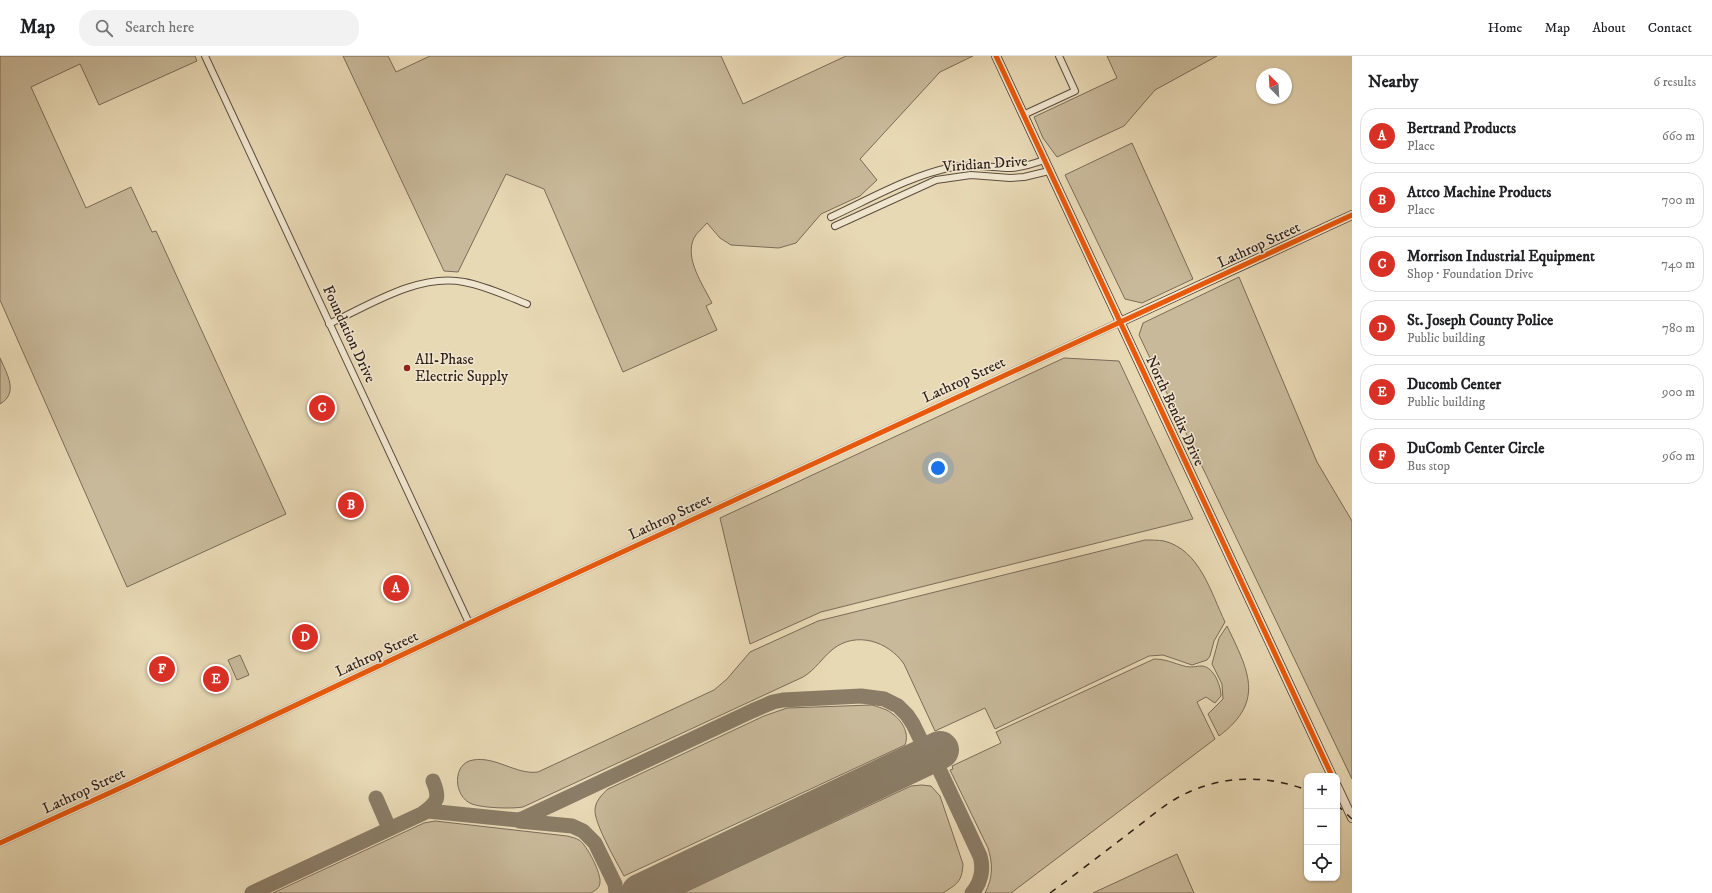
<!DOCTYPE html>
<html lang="en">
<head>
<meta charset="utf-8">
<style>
	:root { --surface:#fff; --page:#f2f2f2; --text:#202124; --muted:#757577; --line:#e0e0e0; --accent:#d93025 }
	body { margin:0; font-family:"IM FELL DW Pica",serif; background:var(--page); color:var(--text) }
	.controls { position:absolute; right:12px; bottom:12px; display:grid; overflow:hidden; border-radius:8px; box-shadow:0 1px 3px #0004 }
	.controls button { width:36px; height:36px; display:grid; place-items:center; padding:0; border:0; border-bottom:1px solid var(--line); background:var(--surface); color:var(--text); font:20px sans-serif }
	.compass { position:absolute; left:1256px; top:12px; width:36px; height:36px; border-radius:50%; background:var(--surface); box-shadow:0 1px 3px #0004; rotate:336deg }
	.you { position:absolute; left:938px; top:412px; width:14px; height:14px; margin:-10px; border:3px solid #fff; border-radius:50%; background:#1a73e8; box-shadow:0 0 0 6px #1a73e833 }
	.badge { display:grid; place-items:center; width:26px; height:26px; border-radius:50%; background:var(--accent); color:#fff; font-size:13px; font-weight:700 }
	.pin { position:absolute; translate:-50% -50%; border:2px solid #fff; box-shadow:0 1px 4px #0006 }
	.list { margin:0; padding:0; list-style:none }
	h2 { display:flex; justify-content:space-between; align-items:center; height:52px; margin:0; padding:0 16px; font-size:17px }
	h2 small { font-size:13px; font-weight:400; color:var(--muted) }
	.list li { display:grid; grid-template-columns:26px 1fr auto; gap:12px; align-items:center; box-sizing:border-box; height:56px; margin:0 8px 8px; padding:0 8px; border:1px solid var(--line); border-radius:16px }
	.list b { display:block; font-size:15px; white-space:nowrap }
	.list p { margin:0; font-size:13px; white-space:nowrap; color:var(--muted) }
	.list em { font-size:13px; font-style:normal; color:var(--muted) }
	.icon { flex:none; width:22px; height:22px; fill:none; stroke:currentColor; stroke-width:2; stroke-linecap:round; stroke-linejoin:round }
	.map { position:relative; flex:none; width:1352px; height:837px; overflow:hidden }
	header { display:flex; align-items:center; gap:24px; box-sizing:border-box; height:56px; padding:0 20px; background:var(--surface); border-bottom:1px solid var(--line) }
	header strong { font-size:19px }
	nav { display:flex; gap:22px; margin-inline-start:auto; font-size:14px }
	.search { width:280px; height:36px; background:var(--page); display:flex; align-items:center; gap:10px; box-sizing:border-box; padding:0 14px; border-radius:16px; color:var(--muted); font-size:15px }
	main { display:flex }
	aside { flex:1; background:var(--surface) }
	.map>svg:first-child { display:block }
	.green { fill:#c8b99a; stroke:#7a6c58 }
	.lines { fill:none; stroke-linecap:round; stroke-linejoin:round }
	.taxiway { stroke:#8a7c66; stroke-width:15 }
	.runway { stroke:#8a7c66; stroke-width:38 }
	.minor-casing { stroke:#5c4d3e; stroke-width:8 }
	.tertiary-casing { stroke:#5c4d3e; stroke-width:10 }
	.minor { stroke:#f0e6cf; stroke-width:6 }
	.tertiary { stroke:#f0e6cf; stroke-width:8 }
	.rail { stroke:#2d1e17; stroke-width:1.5; stroke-dasharray:7 7; stroke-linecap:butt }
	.cycleway-casing { stroke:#f0e6cf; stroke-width:8 }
	.cycleway { stroke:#e8590c; stroke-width:5 }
	.poi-dot { fill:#8f2418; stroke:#f0e6cf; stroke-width:1.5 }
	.labels { text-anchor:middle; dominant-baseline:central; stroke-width:3; stroke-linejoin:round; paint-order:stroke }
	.street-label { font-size:15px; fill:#2d1e17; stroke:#f0e6cf }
	.poi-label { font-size:15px; fill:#2d1e17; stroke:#f0e6cf; text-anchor:start }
</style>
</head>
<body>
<header>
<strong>Map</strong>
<div class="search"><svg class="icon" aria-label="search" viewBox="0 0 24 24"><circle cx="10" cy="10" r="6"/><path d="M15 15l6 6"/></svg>Search here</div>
<nav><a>Home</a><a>Map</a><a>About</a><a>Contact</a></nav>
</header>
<main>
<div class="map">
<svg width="1352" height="837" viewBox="0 0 1352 837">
	<rect width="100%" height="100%" fill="#e8d9b5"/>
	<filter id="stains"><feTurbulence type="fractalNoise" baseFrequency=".005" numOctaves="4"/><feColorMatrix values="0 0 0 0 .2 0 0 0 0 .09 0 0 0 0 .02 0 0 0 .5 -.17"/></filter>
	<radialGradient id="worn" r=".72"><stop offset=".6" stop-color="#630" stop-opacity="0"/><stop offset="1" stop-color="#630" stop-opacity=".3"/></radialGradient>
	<path class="green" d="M0,0H195L197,5L99,49L80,8L31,31L86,152L131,131L152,176L156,175L286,458L127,531L0,244Z
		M343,0H388L396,16L430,0H721L743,48L846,0H973L940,16L860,103L877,124L860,140L821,158L796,187L779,192L731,189L720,182L707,167C703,172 697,176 694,182C684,202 703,229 712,247L706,250L717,274L623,316L544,133L506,118L458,216L444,215Z
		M1107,0H1217L1155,34L1124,70L1057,101L1043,82L1034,61L1117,22Z
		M1132,87L1193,223L1142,247L1125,243L1065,119Z
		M1239,221L1317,406L1352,465V723L1139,279L1143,267Z
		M0,302C7,318 19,337 0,348Z
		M1064,302L1119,305L1193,463L821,556L750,588L720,462Z
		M1145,484C1151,484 1158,484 1164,485C1200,494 1211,537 1225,566L1214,585L1210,600L1207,604L1192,609L1163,599L1149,600L995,673L985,652L935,675L904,608C888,585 856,575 833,593C822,602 815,614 803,621L523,751C512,753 482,752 472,748C453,741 452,707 473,704C496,700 516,719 538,716L714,634L727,623L750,596L818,565Z
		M1227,570C1248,614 1266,645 1219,680L1208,658L1223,643L1222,628L1212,608L1219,582Z
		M240,599L249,619L237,624L228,604Z
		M1154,603C1166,603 1173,607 1184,610C1191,612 1196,610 1202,610C1214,611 1221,630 1221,640L1215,647L1206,641L1197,646L1215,683L1011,837H985C993,822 993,808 988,792L950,714L953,713L952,710L1001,687L996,676Z
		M872,649C878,651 886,653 890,656C901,663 910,676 905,689L624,820C617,807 594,767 595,754C595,746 602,738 608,733L764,660L787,652Z
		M922,729L931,730L940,740L963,808C962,826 957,828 943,837H683L911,730Z
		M435,765L567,780C571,781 576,782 579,784C587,789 601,817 600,826C600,832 595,835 590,837H273L424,767Z
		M1177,798L1194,837H1093Z"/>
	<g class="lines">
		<path class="taxiway" d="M932,698L980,800C984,813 981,827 972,837
			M376,742L389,772
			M423,757C438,746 440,742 433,725
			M519,765L572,770L583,775L595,787L615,828L616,837
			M252,837L428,755L518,764L524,762L752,655L773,646L783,644L861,640L884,643L898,650L907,659L913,668L928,699"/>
		<path class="runway" d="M640,837L940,694"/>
		<g class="minor-casing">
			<path id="minor" d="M205,0L469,567
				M1023,59L1075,35L1059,0
				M831,161C870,143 911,119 953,111C973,107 992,112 1011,112C1023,111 1033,108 1044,104
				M835,170L936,124L971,119L1010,122L1024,121L1049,115
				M329,268C369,249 419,217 464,226C486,230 507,240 527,248
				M0,787L129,728L499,553L1120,266"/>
		</g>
		<g class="tertiary-casing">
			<path id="tertiary" d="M996,0L1332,720
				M1120,266L1352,159
				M1337,730L1352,762"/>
		</g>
		<use href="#minor" class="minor"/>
		<use href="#tertiary" class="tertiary"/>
		<path class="rail" d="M1337,749L1352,763
			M1050,837C1076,818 1102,798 1128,778C1144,766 1160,752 1177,742C1218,719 1264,718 1307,734"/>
		<g class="cycleway-casing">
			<path id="cycleway" d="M996,0L1332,720
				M0,787L129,728L499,553L1352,159"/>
		</g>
		<use href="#cycleway" class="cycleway"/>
	</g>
	<circle class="poi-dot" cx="407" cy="312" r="4"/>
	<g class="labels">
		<g class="street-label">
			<text transform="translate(985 108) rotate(-4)">Viridian Drive</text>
			<text transform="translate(1259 189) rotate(-25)">Lathrop Street</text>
			<text transform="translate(349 278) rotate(65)">Foundation Drive</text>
			<text transform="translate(964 324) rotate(-25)">Lathrop Street</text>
			<text transform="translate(1175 355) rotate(65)">North Bendix Drive</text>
			<text transform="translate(670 461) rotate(-25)">Lathrop Street</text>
			<text transform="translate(377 598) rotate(-25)">Lathrop Street</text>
			<text transform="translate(84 735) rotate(-25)">Lathrop Street</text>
		</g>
		<g class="poi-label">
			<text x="415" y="303">All-Phase<tspan x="415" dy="17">Electric Supply</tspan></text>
		</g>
	</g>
	<rect width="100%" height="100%" filter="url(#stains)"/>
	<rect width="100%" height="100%" fill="url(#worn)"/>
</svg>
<div class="controls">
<button>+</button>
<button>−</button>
<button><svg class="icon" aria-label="locate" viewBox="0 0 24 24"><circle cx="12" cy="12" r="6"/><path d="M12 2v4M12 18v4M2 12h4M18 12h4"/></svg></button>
</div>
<svg class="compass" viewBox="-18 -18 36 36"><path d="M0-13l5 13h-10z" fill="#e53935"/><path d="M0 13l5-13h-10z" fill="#757577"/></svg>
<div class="you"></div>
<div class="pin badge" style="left:396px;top:532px">A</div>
<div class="pin badge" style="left:351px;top:449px">B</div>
<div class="pin badge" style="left:322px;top:352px">C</div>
<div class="pin badge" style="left:305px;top:581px">D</div>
<div class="pin badge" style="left:216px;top:623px">E</div>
<div class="pin badge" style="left:162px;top:613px">F</div>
</div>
<aside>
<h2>Nearby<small>6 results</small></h2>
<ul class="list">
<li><span class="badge">A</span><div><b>Bertrand Products</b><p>Place</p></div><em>660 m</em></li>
<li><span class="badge">B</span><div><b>Attco Machine Products</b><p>Place</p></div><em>700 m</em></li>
<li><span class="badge">C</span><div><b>Morrison Industrial Equipment</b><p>Shop · Foundation Drive</p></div><em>740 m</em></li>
<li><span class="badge">D</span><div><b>St. Joseph County Police</b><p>Public building</p></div><em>780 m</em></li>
<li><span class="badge">E</span><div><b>Ducomb Center</b><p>Public building</p></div><em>900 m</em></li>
<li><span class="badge">F</span><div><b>DuComb Center Circle</b><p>Bus stop</p></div><em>960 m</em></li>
</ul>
</aside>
</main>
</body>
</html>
